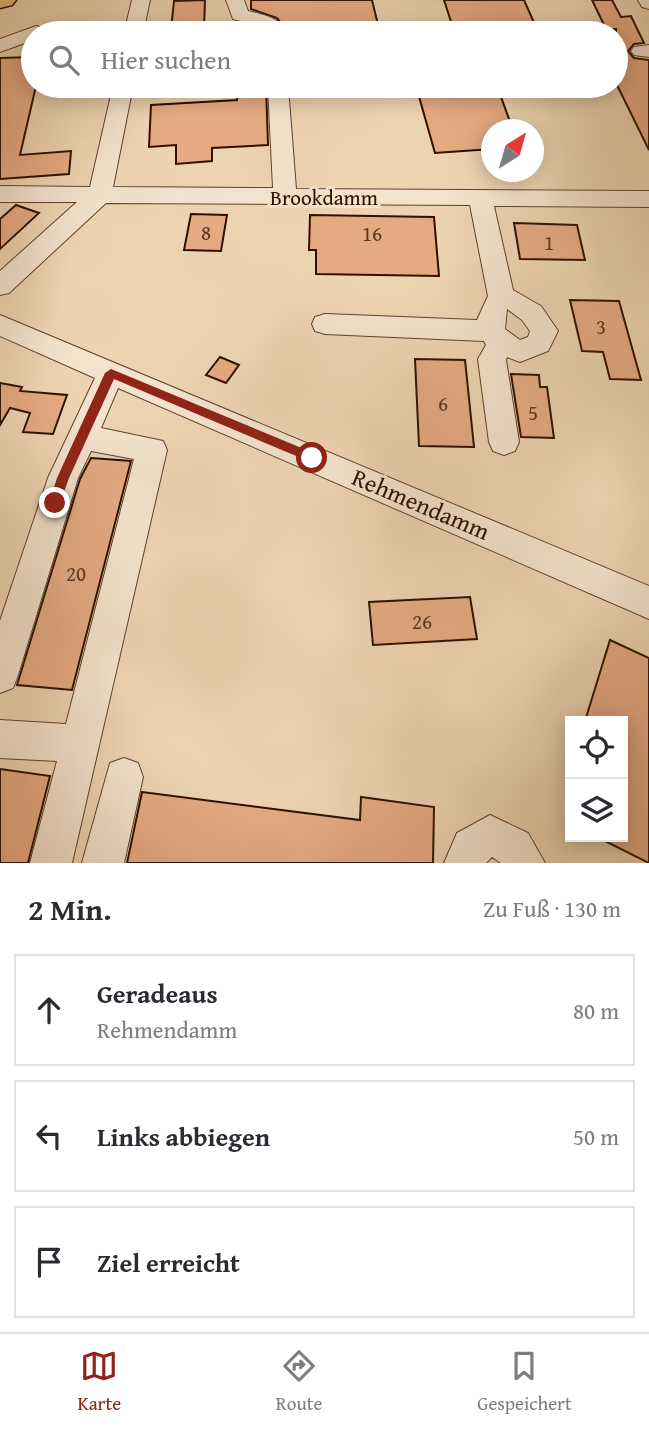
<!DOCTYPE html>
<html lang="de">
<head>
<meta charset="utf-8">
<style>
	:root { --surface:#fff; --page:#f2f2f3; --text:#2b2b33; --muted:#7c7c81; --line:#e1e1e2; --accent:#8f2418 }
	body { margin:0; font-family:"Gentium Book Plus",serif; background:var(--page); color:var(--text) }
	.controls { position:absolute; right:21px; bottom:21px; display:grid; overflow:hidden; border-radius:0px; box-shadow:0 4px 18px #0003 }
	.controls button { width:63px; height:63px; display:grid; place-items:center; padding:0; border:0; border-bottom:2px solid var(--line); background:var(--surface); color:var(--text); font:35px sans-serif }
	.compass { position:absolute; left:481px; top:119px; width:63px; height:63px; border-radius:50%; background:var(--surface); box-shadow:0 4px 18px #0003; rotate:37deg }
	.stop { position:absolute; width:21px; height:21px; margin:-16px; border:5px solid #8f2418; border-radius:50%; background:#fff }
	.stop.end { background:#8f2418; border-color:#fff; box-shadow:0 2px 7px #0008 }
	.list { margin:0; padding:0; list-style:none }
	h2 { display:flex; justify-content:space-between; align-items:center; height:91px; margin:0; padding:0 28px; font-size:30px }
	h2 small { font-size:23px; font-weight:400; color:var(--muted) }
	.list li { display:grid; grid-template-columns:46px 1fr auto; gap:21px; align-items:center; box-sizing:border-box; height:112px; margin:0 14px 14px; padding:0 14px; border:2px solid var(--line); border-radius:0px }
	.list b { display:block; font-size:26px; white-space:nowrap }
	.list p { margin:0; font-size:23px; white-space:nowrap; color:var(--muted) }
	.list em { font-size:23px; font-style:normal; color:var(--muted) }
	.icon { flex:none; width:38px; height:38px; fill:none; stroke:currentColor; stroke-width:2; stroke-linecap:round; stroke-linejoin:round }
	.map { position:relative; flex:none; width:649px; height:863px; overflow:hidden }
	.search { position:absolute; background:var(--surface); box-shadow:0 4px 18px #0003; left:21px; right:21px; top:21px; height:77px; display:flex; align-items:center; gap:18px; box-sizing:border-box; padding:0 24px; border-radius:38px; color:var(--muted); font-size:26px }
	.sheet { height:469px; background:var(--surface) }
	nav { display:flex; justify-content:space-around; align-items:center; box-sizing:border-box; height:98px; border-top:2px solid var(--line); background:var(--surface); font-size:19px; color:var(--muted) }
	nav a { display:grid; justify-items:center; gap:4px }
	nav .on { color:var(--accent) }
	.map>svg:first-child { display:block }
	.building { fill:#e5aa82; stroke:#2f1001; stroke-width:2 }
	.lines { fill:none; stroke-linecap:round; stroke-linejoin:round }
	.minor-casing { stroke:#5e412d; stroke-width:2 }
	.highway-casing { stroke:#2f1001; stroke-width:3 }
	.minor { fill:#f3e3cc; fill-rule:evenodd }
	.highway { fill:#e6ba78; fill-rule:evenodd }
	.route { fill:#8f2418 }
	.labels { text-anchor:middle; dominant-baseline:central; stroke-width:6; stroke-linejoin:round; paint-order:stroke }
	.far-street-label { font-size:21px; fill:#2f1001; stroke:#f3e3cc }
	.number-label { font-size:21px; fill:#5c3621 }
	.street-label { font-size:24px; fill:#2f1001; stroke:#f3e3cc }
</style>
</head>
<body>
<div class="map">
<svg width="649" height="863" viewBox="0 0 649 863">
	<rect width="100%" height="100%" fill="#edd4b1"/>
	<filter id="stains"><feTurbulence type="fractalNoise" baseFrequency=".00286" numOctaves="4"/><feColorMatrix values="0 0 0 0 .2 0 0 0 0 .09 0 0 0 0 .02 0 0 0 .5 -.17"/></filter>
	<radialGradient id="worn" r=".72"><stop offset=".6" stop-color="#630" stop-opacity="0"/><stop offset="1" stop-color="#630" stop-opacity=".3"/></radialGradient>
	<path class="building" d="M205,0L204,29L171,30L174,1Z
		M251,0H372L380,33H289L277,18L251,9Z
		M444,0H524L536,27L454,31Z
		M592,0H612L621,17L631,16L644,43L634,44L628,51L634,58L649,60V150L616,83V29H606Z
		M33,57V86H36L20,155L71,151L69,174L0,179V58Z
		M236,86H266L268,145L212,148V161L176,164V145L149,147L151,105L237,100Z
		M416,86H497L513,130H492V149L435,153Z
		M16,205L39,213L0,249V219Z
		M191,214L227,215L221,251L184,250Z
		M310,215L434,217L439,276L316,274V250H309Z
		M514,223L577,225L585,260L520,259Z
		M570,300L619,301L641,380L610,379L603,352L582,351Z
		M220,357L239,365L226,383L206,375Z
		M415,359L465,360L474,447L419,446Z
		M511,374L539,375L540,387H547L554,438L521,437Z
		M0,383L22,387L20,391L67,395L53,434L23,432L30,413L10,408L0,425Z
		M91,458L131,461L72,690L17,685L80,479Z
		M470,597L477,639L373,645L369,602Z
		M610,640L649,658V863L597,837H623V721H585Z
		M0,769L50,776L28,863H0Z
		M142,792L360,820L361,797L434,807L433,863H127Z"/>
	<g class="lines">
		<g class="minor-casing">
			<path id="minor" d="M132,0H150L143,33H124Z
				M226,0H244L248,11C263,15 281,17 286,33H267L262,27L233,19Z
				M638,0H649V9L642,7Z
				M36,26L43,28L45,33H33V40L0,52V39Z
				M649,45V57L634,55L631,51L634,47Z
				M113,86H133L113,187L273,188L268,86H288L296,189L649,191V207L494,206L513,290L541,306L558,331L548,351L520,362L507,357L506,360L519,442L515,451L504,455L493,451L489,442L478,359L486,345L484,341L325,334L315,331L312,324L315,317L325,314L477,320L488,296L470,205L106,203L9,293L0,295V271L77,202H0V186L90,187ZM507,309L522,320L530,331L528,337L520,340L505,329Z
				M0,315L649,586V619L118,388L101,428L163,441L167,450L72,863H30L57,761L0,758V720L66,724L134,459L91,451L78,478L18,675L13,688L0,693V621L48,478L95,378L0,336Z
				M124,758L138,763L143,777L124,863H82L110,763Z
				M490,815L528,833L545,863H501L492,857L486,863H444L457,833Z"/>
		</g>
		<g class="highway-casing">
			<path id="highway" d="M0,0H16L12,5L0,8Z"/>
		</g>
		<use href="#minor" class="minor"/>
		<use href="#highway" class="highway"/>
	</g>
	<path class="route" d="M111,369L316,454L317,458L312,463L308,461L114,379L69,478L59,506H51L49,503L57,478L105,373Z"/>
	<g class="labels">
		<g class="far-street-label">
			<text x="324" y="197">Brookdamm</text>
		</g>
		<g class="number-label">
			<text x="206" y="232">8</text>
			<text x="372" y="233">16</text>
			<text x="549" y="242">1</text>
			<text x="601" y="326">3</text>
			<text x="443" y="403">6</text>
			<text x="533" y="412">5</text>
			<text x="76" y="573">20</text>
			<text x="422" y="621">26</text>
		</g>
		<g class="street-label">
			<text transform="translate(421 504) rotate(23)">Rehmendamm</text>
		</g>
	</g>
	<rect width="100%" height="100%" filter="url(#stains)"/>
	<rect width="100%" height="100%" fill="url(#worn)"/>
</svg>
<div class="controls">
<button><svg class="icon" aria-label="locate" viewBox="0 0 24 24"><circle cx="12" cy="12" r="6"/><path d="M12 2v4M12 18v4M2 12h4M18 12h4"/></svg></button>
<button><svg class="icon" aria-label="layers" viewBox="0 0 24 24"><path d="M12 4l9 5-9 5-9-5zM3 14l9 5 9-5"/></svg></button>
</div>
<svg class="compass" viewBox="-18 -18 36 36"><path d="M0-13l5 13h-10z" fill="#e53935"/><path d="M0 13l5-13h-10z" fill="#7c7c81"/></svg>
<div class="stop" style="left:312px;top:458px"></div>
<div class="stop end" style="left:55px;top:503px"></div>
<div class="search"><svg class="icon" aria-label="search" viewBox="0 0 24 24"><circle cx="10" cy="10" r="6"/><path d="M15 15l6 6"/></svg>Hier suchen</div>
</div>
<section class="sheet">
<h2>2 Min.<small>Zu Fuß · 130 m</small></h2>
<ul class="list">
<li><svg class="icon" aria-label="ahead" viewBox="0 0 24 24"><path d="M12 20V5M6 11l6-6 6 6"/></svg><div><b>Geradeaus</b><p>Rehmendamm</p></div><em>80 m</em></li>
<li><svg class="icon" aria-label="left" viewBox="0 0 24 24"><path d="M17 20v-9H6M10 6l-5 5 5 5"/></svg><div><b>Links abbiegen</b></div><em>50 m</em></li>
<li><svg class="icon" aria-label="arrive" viewBox="0 0 24 24"><path d="M6 21V4h12l-3 4 3 4H6"/></svg><div><b>Ziel erreicht</b></div></li>
</ul>
</section>
<nav>
<a class="on"><svg class="icon" aria-label="map" viewBox="0 0 24 24"><path d="M3 6l6-2 6 2 6-2v14l-6 2-6-2-6 2zM9 4v14M15 6v14"/></svg>Karte</a>
<a><svg class="icon" aria-label="directions" viewBox="0 0 24 24"><path d="M12 3l9 9-9 9-9-9zM9 14v-3h6M13 9l2 2-2 2"/></svg>Route</a>
<a><svg class="icon" aria-label="saved" viewBox="0 0 24 24"><path d="M7 4h10v16l-5-4-5 4z"/></svg>Gespeichert</a>
</nav>
</body>
</html>
